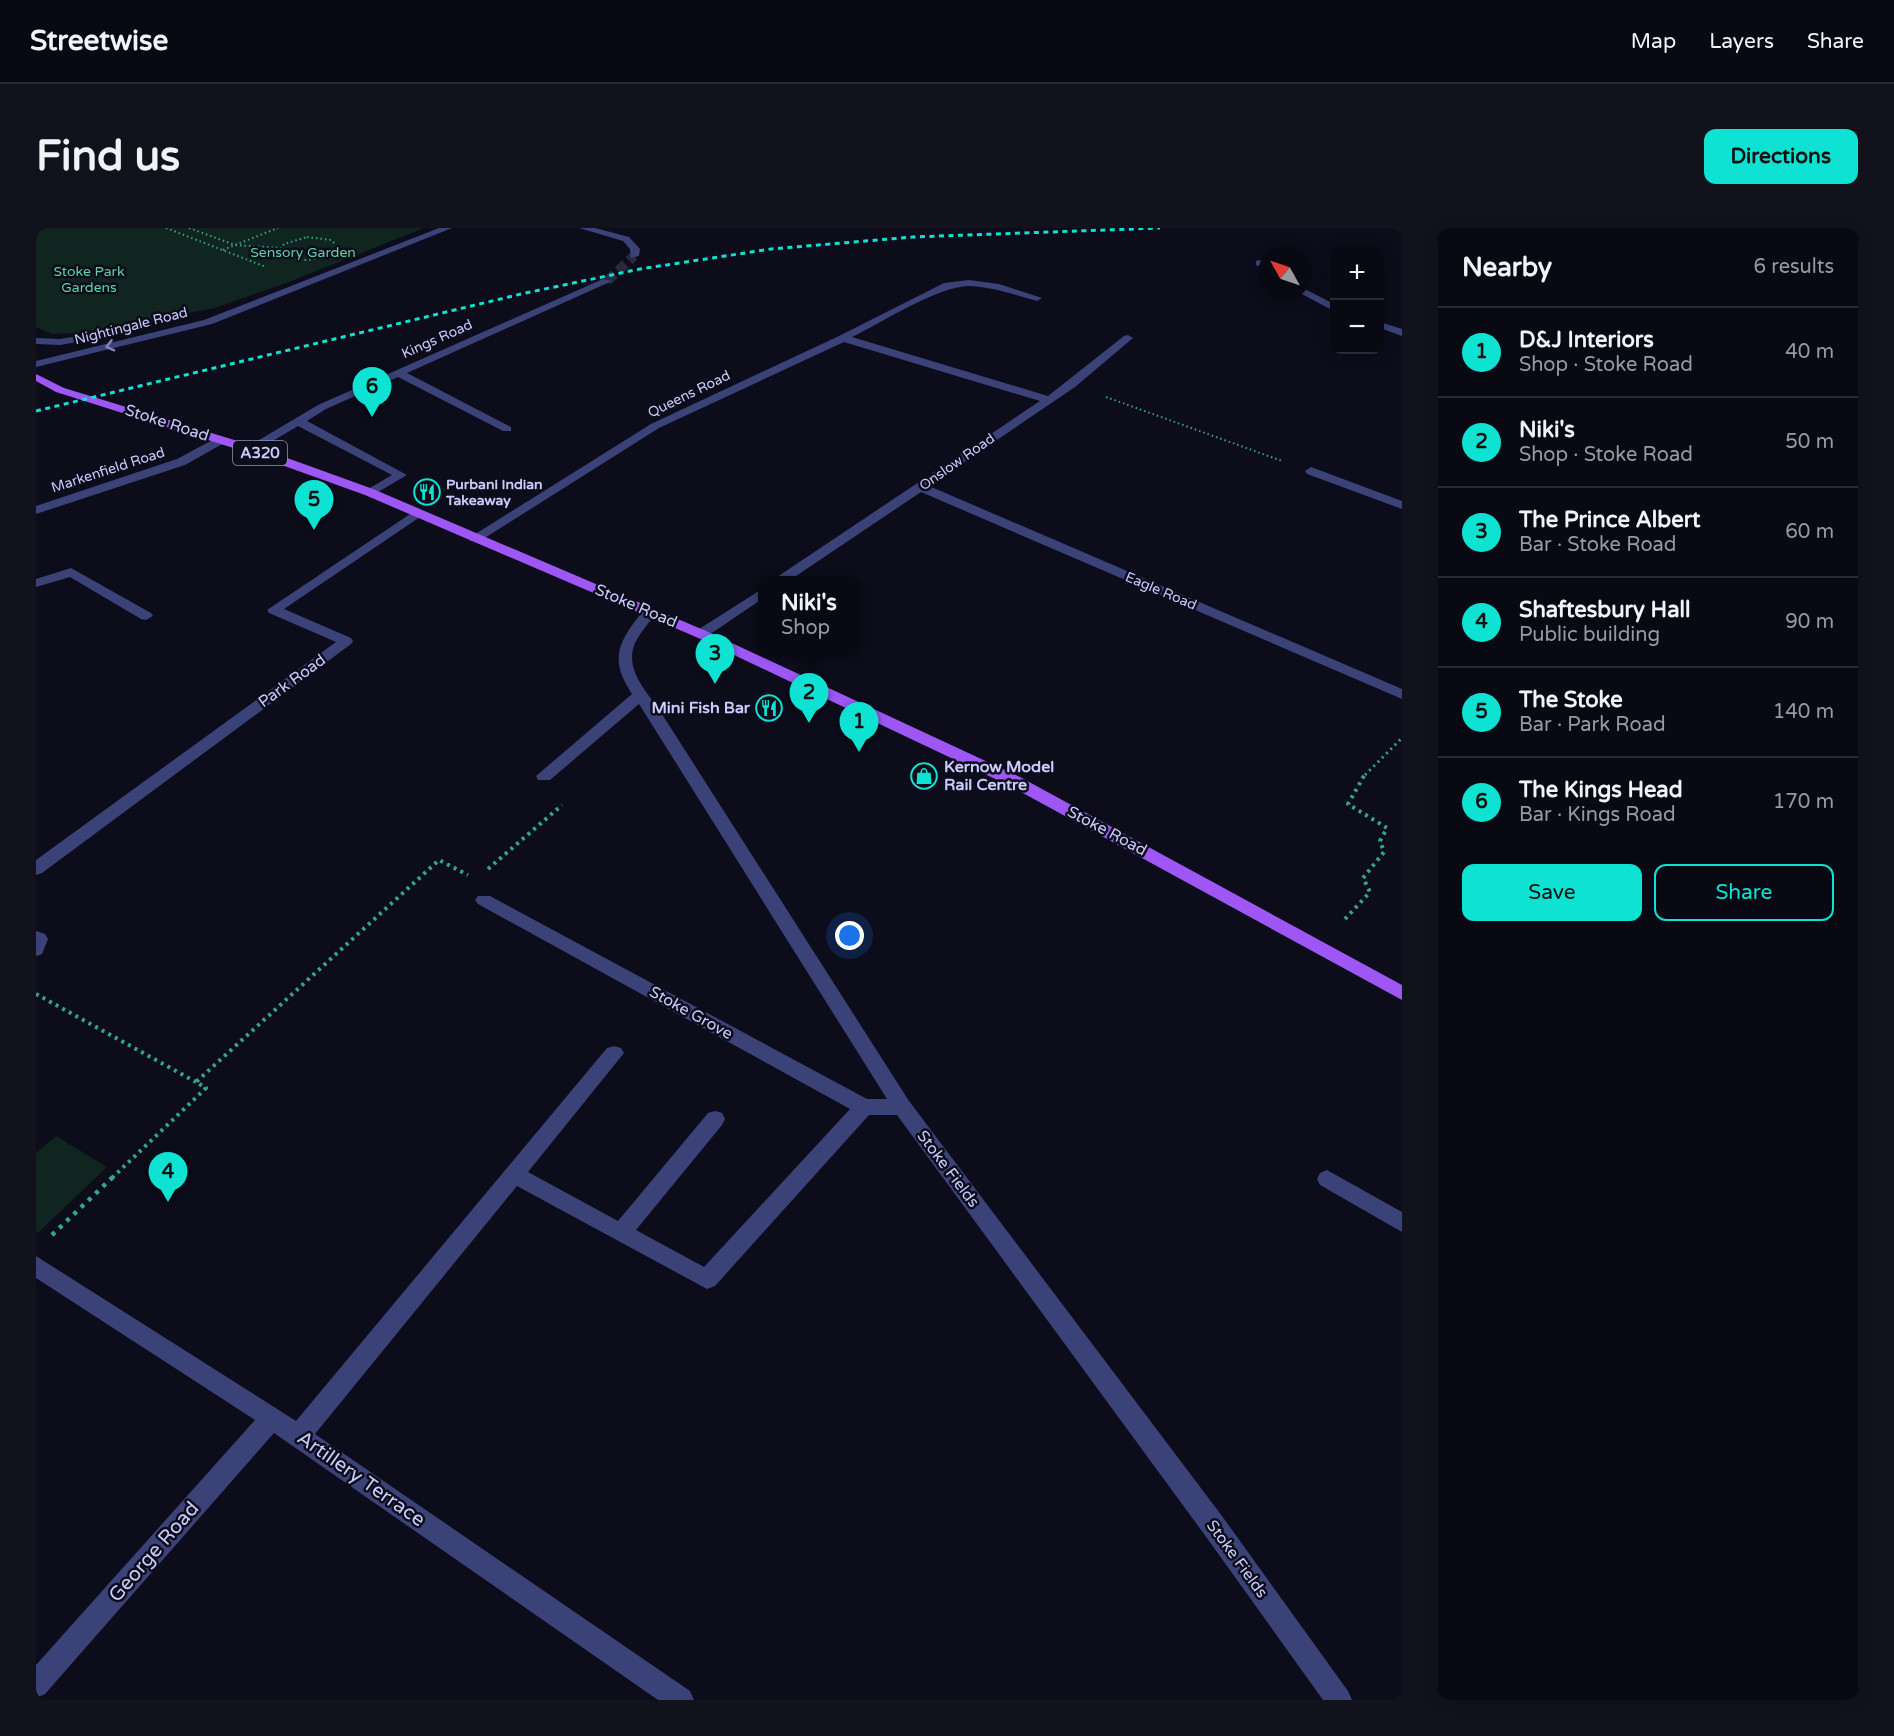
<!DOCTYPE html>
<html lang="en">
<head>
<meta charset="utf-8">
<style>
	:root { --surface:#090914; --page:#12121d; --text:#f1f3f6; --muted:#999aa0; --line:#292a34; --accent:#0ee3d3 }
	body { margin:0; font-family:"Varela Round",sans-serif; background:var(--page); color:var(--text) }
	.controls { position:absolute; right:18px; top:18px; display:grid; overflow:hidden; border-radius:12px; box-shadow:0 3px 15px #0003 }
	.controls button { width:54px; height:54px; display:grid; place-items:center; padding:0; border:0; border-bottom:2px solid var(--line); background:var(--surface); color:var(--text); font:30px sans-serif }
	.compass { position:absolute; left:1222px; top:18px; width:54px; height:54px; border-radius:50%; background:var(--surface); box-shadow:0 3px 15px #0003; rotate:310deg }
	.you { position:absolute; left:814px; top:708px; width:21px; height:21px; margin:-15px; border:4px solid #fff; border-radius:50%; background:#1a73e8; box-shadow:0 0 0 9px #1a73e833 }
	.badge { display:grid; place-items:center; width:39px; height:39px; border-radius:50%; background:var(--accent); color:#111; font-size:20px; font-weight:700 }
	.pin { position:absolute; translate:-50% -50px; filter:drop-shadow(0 2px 3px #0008) }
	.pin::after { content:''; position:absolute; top:32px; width:21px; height:18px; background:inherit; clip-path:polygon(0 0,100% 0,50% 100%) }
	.popup { position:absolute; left:722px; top:348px; width:102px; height:78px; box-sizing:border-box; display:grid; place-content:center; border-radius:12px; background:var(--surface); filter:drop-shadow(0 2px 4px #0005); font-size:20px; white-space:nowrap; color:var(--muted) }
	.popup b { font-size:22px; color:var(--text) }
	.popup::after { content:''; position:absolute; left:50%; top:100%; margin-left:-12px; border:12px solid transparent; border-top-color:var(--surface) }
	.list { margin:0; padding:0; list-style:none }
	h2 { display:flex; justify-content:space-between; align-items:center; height:78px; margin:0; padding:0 24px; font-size:26px }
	h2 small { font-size:20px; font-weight:400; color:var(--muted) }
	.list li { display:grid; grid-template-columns:39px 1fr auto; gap:18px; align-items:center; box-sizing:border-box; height:90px; padding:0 24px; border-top:2px solid var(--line) }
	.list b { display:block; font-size:22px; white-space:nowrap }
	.list p { margin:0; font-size:20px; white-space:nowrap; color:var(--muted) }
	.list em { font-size:20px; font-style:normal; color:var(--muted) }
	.actions { display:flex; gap:12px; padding:18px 24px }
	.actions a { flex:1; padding:14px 0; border:2px solid var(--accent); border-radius:12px; text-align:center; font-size:21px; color:var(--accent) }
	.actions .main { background:var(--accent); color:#111 }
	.map { position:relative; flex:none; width:1366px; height:1472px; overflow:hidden; border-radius:12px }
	header { display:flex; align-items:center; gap:36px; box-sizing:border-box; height:84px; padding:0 30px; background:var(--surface); border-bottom:2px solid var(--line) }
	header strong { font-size:28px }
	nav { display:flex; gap:33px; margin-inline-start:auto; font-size:21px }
	.intro { display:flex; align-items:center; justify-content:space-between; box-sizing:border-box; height:144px; padding:0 36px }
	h1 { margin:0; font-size:42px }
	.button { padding:15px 27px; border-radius:12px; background:var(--accent); color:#111; font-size:21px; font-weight:700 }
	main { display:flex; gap:36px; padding:0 36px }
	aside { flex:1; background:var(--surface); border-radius:12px; box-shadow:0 3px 15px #0003 }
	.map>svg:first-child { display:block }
	.green { fill:#102420 }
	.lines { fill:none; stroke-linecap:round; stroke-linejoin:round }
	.minor-tunnel { stroke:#28293d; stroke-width:10; stroke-dasharray:10 5; stroke-linecap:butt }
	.path-far3 { stroke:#34a58a; stroke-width:2; stroke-dasharray:1.5 3; stroke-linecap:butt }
	.path-far2 { stroke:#34a58a; stroke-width:3; stroke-dasharray:2 4; stroke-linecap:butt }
	.path-far1 { stroke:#34a58a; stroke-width:4; stroke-dasharray:3 4.5; stroke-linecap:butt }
	.path { stroke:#34a58a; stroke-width:4.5; stroke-dasharray:4 6; stroke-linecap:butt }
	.minor { fill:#3a4277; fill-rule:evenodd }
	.major { fill:#9e57f5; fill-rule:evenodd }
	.rail { stroke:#0ee3d3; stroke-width:3; stroke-dasharray:5 4.5; stroke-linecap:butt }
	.oneway { stroke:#8287ba }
	.labels { text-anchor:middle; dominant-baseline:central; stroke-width:5; stroke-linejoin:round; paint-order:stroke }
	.far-park-label { font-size:14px; fill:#5bd6a2; stroke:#0c0c1b }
	.far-street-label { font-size:14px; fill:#c9ccfc; stroke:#0c0c1b }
	.far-poi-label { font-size:14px; font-weight:bold; fill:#c9ccfc; stroke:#0c0c1b; text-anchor:start }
	.shield { fill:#0c0c1b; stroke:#9092b8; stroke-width:1.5 }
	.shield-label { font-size:15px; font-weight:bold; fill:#c9ccfc }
	.street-label { font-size:16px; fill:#c9ccfc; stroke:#0c0c1b }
	.poi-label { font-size:16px; font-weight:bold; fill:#c9ccfc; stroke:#0c0c1b; text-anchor:end }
	.near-street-label { font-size:20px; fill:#c9ccfc; stroke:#0c0c1b }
</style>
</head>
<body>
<header>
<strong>Streetwise</strong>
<nav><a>Map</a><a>Layers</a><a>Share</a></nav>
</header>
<div class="intro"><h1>Find us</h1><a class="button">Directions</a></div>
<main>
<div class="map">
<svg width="1366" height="1472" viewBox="0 0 1366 1472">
	<rect width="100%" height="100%" fill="#0c0c1b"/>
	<path class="green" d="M0,0H388L253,54L179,80L45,105L16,106L0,99Z
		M20,908L71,939L2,1005L0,1004V925Z"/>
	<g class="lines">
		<path class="minor-tunnel" d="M571,53L598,28"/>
		<path class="path-far3" d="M130,0L230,39
			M153,0L199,17L242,0
			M271,9L295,12L301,18C287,34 260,37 243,23L248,16Z
			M187,22L199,17L244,20
			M1070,169L1246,233"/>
		<path class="path-far2" d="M1329,547L1366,510"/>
		<path class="path-far1" d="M452,641L526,577
			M1309,691L1334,664L1327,650L1348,624L1344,613L1351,600L1312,576L1329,546
			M0,766L160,854
			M76,950L170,860L160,854L403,632L432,647"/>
		<path class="path" d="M16,1007L78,948"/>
		<path class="minor" d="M403,0H416L176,96L0,139V133L168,92Z
			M543,0H559L593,9L604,21L603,28L595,30L594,21L587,13Z
			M1223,32L1231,36V43L1220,37V33Z
			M567,51L576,53L371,145L475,199V203H467L362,149L290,181L271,193L371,247L337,267H329L327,264L356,247L262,198L218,224H210L208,221L282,177Z
			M933,52L963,56L1006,70L1001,73C979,67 957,59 934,58C904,57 845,95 816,109L1012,168L1088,108L1092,107L1097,110L1039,159L893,258L1366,461V471L885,264L754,352H740L741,349L1004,173L808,114L623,200L444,313H434L433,310L615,196L803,108L908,55Z
			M1267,60L1298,76V83L1260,63H1267Z
			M1344,94L1366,101V108L1344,100Z
			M90,100L95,103L94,105L24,117L0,116V110L24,111Z
			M184,208L190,212L188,215L149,237L0,286V278L141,231Z
			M1275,239L1366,273V281L1271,246L1269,243Z
			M380,282L384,283L386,286L384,289L248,381L315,410L317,413L315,416L6,645L0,647V632L300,414L233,385L231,382Z
			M35,340L115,385L117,388L110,392L105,391L34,349L0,359V351Z
			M726,361V371L670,409H660L658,406L660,403Z
			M614,380L621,384C614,394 604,404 599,415C588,441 610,463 624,483L873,873L1186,1288L1312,1463L1316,1472H1287L1168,1306L861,887H833L679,1058L671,1061L481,958L279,1206L654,1463L658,1472H622L238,1205L9,1466L0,1470V1437L219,1192L0,1050V1028L260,1193L571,820L578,818L585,820L588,825L492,944L582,993L672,885L679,883L686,885L689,891L686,897L600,1002L668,1039L814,881L442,676L439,672L442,668H454L831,871H851L603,476L514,552H502L500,548L596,466C578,439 578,422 597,396C602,390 606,382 614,380Z
			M0,703L9,706L12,711L6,726L0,728Z
			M1291,942L1366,984V1004L1284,957L1281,951L1284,945Z"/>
		<path class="major" d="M0,146L28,160L218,218L337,261L670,403L984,549L1366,757V772L972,557L660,409L329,267L210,224L20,164L0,153Z"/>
		<path class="rail" d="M0,183L485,66L604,41L735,21L877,9L1124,0"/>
	</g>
	<defs><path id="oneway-chevron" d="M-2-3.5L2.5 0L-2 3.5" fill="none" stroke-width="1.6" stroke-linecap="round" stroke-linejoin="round" transform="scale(1.5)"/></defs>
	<use class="oneway" href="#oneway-chevron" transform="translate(74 118) rotate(166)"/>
	<defs>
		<g id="restaurant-ring" transform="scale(1.35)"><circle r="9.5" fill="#0c0c1b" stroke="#0ee3d3" stroke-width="1.5"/><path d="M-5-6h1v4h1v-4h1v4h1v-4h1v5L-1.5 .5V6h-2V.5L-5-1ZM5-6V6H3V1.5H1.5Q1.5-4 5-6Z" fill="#0ee3d3"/></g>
		<g id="shop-ring" transform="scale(1.35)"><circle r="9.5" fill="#0c0c1b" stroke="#0ee3d3" stroke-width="1.5"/><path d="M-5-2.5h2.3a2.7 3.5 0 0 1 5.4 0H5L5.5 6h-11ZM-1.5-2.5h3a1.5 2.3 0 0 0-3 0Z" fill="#0ee3d3"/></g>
	</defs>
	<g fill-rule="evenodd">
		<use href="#restaurant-ring" x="391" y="264"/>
		<use href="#restaurant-ring" x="733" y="480"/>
		<use href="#shop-ring" x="888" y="548"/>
	</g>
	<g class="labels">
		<g class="far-park-label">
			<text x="267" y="24">Sensory Garden</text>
			<text x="53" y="43">Stoke Park<tspan x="53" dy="16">Gardens</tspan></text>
		</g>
		<g class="far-street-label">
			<text transform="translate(95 98) rotate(-14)">Nightingale Road</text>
			<text transform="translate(401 111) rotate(-24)">Kings Road</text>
			<text transform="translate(653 166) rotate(-26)">Queens Road</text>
			<text transform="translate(921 234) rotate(-35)">Onslow Road</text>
			<text transform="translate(72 242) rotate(-18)">Markenfield Road</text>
			<text transform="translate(1125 363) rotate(23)">Eagle Road</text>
		</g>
		<g class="far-poi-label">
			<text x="410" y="256">Purbani Indian<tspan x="410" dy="16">Takeaway</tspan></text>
		</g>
		<rect class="shield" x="197" y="213" width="54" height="24" rx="4.5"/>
		<g class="shield-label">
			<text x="224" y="225">A320</text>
		</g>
		<g class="street-label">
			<text transform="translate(131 195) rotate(18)">Stoke Road</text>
			<text transform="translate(600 378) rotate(23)">Stoke Road</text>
			<text transform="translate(256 453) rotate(-36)">Park Road</text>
			<text transform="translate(1071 603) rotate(28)">Stoke Road</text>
			<text transform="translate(655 785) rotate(29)">Stoke Grove</text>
			<text transform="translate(912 941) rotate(53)">Stoke Fields</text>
			<text transform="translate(1201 1331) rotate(54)">Stoke Fields</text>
		</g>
		<g class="poi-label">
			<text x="714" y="480">Mini Fish Bar</text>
			<text x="908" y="539" text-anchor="start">Kernow Model<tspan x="908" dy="18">Rail Centre</tspan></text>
		</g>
		<g class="near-street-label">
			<text transform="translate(325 1251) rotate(35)">Artillery Terrace</text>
			<text transform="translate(118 1324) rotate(-49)">George Road</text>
		</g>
	</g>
</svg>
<div class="controls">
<button>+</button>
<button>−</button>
</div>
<svg class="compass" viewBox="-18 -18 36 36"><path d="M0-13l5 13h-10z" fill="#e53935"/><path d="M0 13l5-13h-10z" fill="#999aa0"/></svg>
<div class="you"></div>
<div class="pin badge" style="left:823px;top:524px">1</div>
<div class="pin badge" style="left:773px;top:495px">2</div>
<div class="popup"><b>Niki's</b>Shop</div>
<div class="pin badge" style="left:679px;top:456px">3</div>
<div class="pin badge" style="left:132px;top:974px">4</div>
<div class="pin badge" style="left:278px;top:302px">5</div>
<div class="pin badge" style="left:336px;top:189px">6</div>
</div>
<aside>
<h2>Nearby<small>6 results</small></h2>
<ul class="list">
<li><span class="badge">1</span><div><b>D&amp;J Interiors</b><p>Shop · Stoke Road</p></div><em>40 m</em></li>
<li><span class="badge">2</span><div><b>Niki's</b><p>Shop · Stoke Road</p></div><em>50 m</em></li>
<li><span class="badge">3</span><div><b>The Prince Albert</b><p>Bar · Stoke Road</p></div><em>60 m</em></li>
<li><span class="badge">4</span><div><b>Shaftesbury Hall</b><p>Public building</p></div><em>90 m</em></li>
<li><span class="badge">5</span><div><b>The Stoke</b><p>Bar · Park Road</p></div><em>140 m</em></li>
<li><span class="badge">6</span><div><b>The Kings Head</b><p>Bar · Kings Road</p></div><em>170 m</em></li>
</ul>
<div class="actions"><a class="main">Save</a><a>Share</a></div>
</aside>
</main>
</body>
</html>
